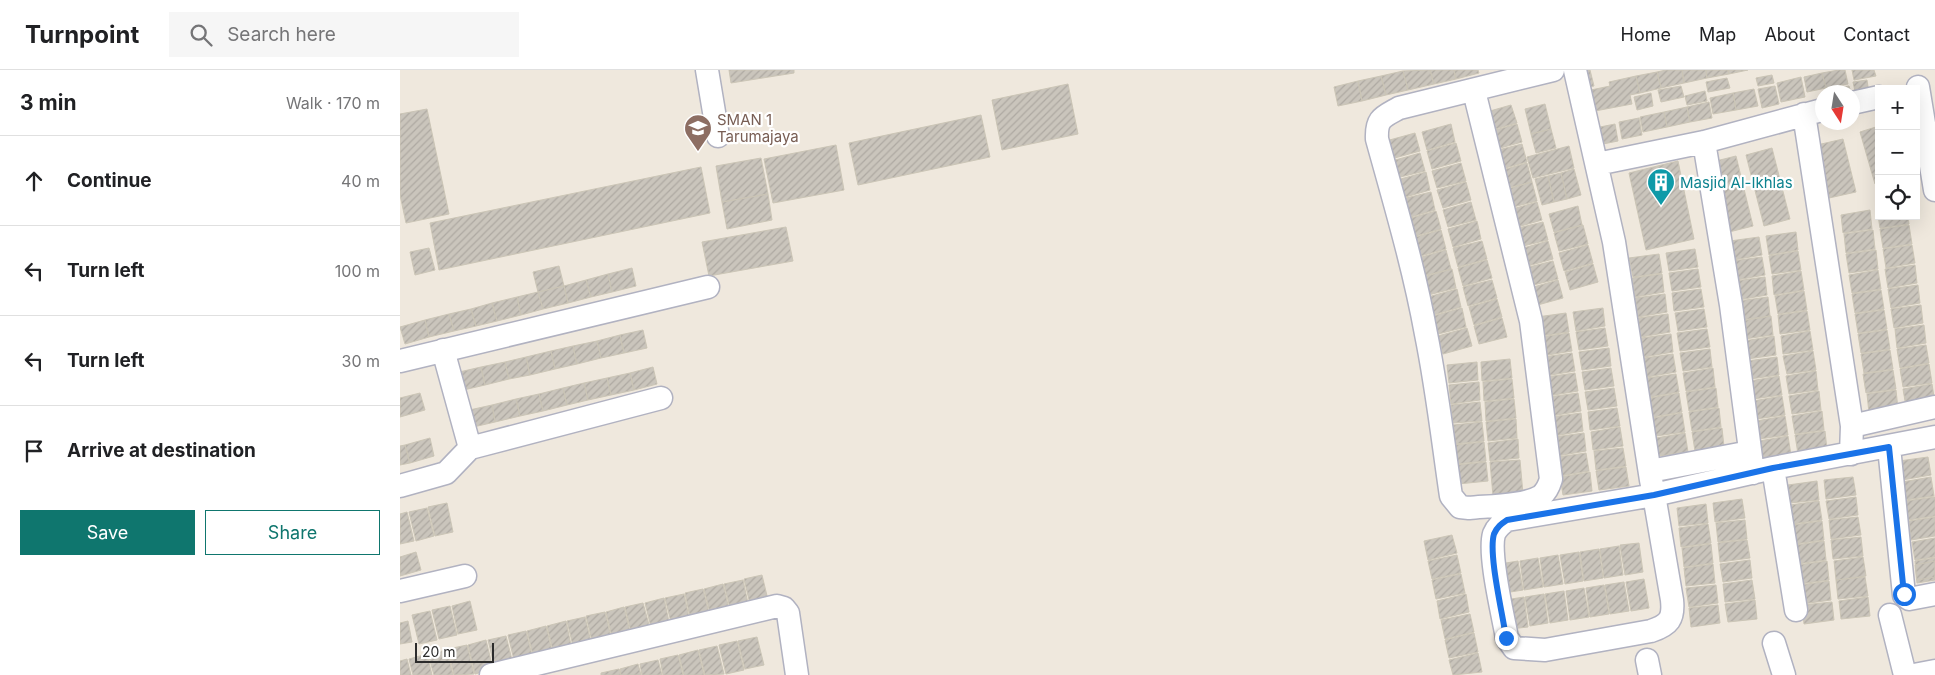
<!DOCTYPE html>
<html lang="en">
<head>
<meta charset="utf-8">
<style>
	:root { --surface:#fff; --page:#f6f6f6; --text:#202124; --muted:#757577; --line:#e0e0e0; --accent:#0f766e }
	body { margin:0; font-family:Inter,sans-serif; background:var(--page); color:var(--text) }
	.controls { position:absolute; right:15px; top:15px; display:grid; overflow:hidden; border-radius:0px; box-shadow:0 5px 20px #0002 }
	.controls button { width:45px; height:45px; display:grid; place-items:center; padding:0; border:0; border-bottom:1px solid var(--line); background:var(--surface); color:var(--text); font:25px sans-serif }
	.compass { position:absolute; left:1415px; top:15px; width:45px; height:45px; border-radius:50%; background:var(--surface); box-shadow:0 5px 20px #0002; rotate:168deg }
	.scale { position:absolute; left:15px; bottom:12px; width:79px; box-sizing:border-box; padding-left:5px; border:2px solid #2c2c2c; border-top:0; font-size:14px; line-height:18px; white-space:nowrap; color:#2c2c2c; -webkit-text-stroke:4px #fff; paint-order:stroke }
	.stop { position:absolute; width:15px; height:15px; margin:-11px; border:4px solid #1a73e8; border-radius:50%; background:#fff }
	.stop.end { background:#1a73e8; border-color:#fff; box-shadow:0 1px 5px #0008 }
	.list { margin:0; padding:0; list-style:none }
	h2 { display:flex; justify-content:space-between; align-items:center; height:65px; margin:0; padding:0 20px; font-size:21px }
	h2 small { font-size:16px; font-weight:400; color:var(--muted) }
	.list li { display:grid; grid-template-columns:32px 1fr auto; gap:15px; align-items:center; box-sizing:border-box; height:90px; padding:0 20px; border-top:1px solid var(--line) }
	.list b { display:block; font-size:19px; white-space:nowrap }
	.list em { font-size:16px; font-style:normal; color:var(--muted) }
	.actions { display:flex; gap:10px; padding:15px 20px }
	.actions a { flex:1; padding:11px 0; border:1px solid var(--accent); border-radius:0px; text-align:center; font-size:18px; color:var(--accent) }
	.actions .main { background:var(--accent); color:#fff }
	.icon { flex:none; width:28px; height:28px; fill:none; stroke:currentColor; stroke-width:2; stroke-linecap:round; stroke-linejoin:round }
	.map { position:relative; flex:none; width:1535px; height:605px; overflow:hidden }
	header { display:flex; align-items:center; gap:30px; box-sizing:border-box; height:70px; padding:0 25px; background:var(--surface); border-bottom:1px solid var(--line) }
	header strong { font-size:24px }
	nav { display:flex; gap:28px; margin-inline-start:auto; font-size:18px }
	.search { width:350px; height:45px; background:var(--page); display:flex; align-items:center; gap:12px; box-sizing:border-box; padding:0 18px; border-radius:0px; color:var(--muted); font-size:19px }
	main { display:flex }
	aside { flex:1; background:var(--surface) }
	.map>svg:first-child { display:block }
	.building { fill:url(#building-hatch); stroke:#cbc5b6 }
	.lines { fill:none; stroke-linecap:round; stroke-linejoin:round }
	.minor-casing { stroke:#b1b2c1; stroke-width:25 }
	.minor { stroke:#fff; stroke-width:22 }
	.route { stroke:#1a73e8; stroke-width:6 }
	.labels { text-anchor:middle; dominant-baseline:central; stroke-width:4.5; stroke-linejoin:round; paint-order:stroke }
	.education-label { font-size:15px; fill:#785e54; stroke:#fff; text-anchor:start }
	.culture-label { font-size:15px; fill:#0d838f; stroke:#fff; text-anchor:start }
</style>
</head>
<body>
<header>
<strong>Turnpoint</strong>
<div class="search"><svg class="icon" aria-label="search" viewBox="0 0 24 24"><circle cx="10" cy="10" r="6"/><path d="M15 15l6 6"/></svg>Search here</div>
<nav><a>Home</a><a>Map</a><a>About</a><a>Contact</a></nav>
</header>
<main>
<aside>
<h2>3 min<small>Walk · 170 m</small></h2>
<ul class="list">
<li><svg class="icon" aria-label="ahead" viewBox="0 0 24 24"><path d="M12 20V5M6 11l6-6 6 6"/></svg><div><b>Continue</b></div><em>40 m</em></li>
<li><svg class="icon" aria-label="left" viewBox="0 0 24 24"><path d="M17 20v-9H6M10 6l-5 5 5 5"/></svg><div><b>Turn left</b></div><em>100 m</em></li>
<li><svg class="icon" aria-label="left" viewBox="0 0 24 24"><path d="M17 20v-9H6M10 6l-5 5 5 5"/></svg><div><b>Turn left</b></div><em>30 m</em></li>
<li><svg class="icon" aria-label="arrive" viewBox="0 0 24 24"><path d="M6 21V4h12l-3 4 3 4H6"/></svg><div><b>Arrive at destination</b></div></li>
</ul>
<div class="actions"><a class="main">Save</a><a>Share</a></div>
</aside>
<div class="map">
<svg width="1535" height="605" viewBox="0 0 1535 605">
	<defs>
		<pattern id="building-hatch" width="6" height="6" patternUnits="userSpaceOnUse" patternTransform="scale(1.25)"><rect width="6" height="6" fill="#cac5bc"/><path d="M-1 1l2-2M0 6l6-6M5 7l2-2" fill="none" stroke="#aea9a2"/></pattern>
	</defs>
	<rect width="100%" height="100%" fill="#efe8dd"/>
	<path class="building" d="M329,0H394V3L331,13Z
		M1030,0L1034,14L1008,20L1003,1Z
		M1030,0H1054L1056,9L1034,14Z
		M1054,0H1078L1079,3L1056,9Z
		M1180,0H1190L1194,16L1184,18Z
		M1266,0H1282L1284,13L1261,18L1257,2Z
		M1282,0H1306L1307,8L1284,13Z
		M1306,0H1328L1329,4L1307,8Z
		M1328,0H1348L1329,4Z
		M1439,0H1445L1448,14L1426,18L1422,3Z
		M1452,0H1474L1476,6L1454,10Z
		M1003,1L1008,20L986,25L981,6Z
		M1257,2L1261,18L1240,23L1236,6Z
		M1422,3L1426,18L1407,22L1404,7Z
		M1372,5L1374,13L1358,16L1356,8Z
		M981,6L986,25L962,31L958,11Z
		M1236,6L1240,23L1230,25L1232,34L1195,41L1191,20L1210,16L1209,12Z
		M1401,7L1405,27L1381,32L1377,13Z
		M1327,8L1330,18L1308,22L1306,12Z
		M1467,10L1469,23L1456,26L1453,12Z
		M958,11L962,31L938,36L934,17Z
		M668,14L678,64L602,80L592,30Z
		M1281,16L1284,27L1261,32L1258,20Z
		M1375,16L1379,34L1362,38L1358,19Z
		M1449,16L1451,22H1436L1435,19Z
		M1354,19L1358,36L1336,40L1333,23Z
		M1305,21L1307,31L1287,35L1285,26Z
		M1251,23L1253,36L1237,40L1234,27Z
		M1333,23L1336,40L1313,44L1310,28Z
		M1309,32L1312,48L1290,52L1287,37Z
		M1145,34L1151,59L1131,64L1125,39Z
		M1111,35L1117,53L1088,61L1083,43Z
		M1287,37L1290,52L1267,57L1264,42Z
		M27,39L49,144L6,153L0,125V44Z
		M1264,42L1267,57L1243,62L1240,47Z
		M581,45L590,87L458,115L449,73Z
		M1239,48L1242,65L1222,69L1219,52Z
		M1051,54L1055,72L1027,80L1022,62Z
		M1117,54L1122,72L1093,80L1088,62Z
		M1215,54L1218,71L1198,75L1195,58Z
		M1479,56V113L1475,114L1460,62Z
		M1151,59L1156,78L1136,83L1131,64Z
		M1015,63L1020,81L991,89L986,71Z
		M1443,69L1456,122L1429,128L1417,75Z
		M1056,73L1061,91L1032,99L1027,81Z
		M1122,74L1127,92L1098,100L1094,81Z
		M436,75L444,120L373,133L364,89Z
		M1169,76L1174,98L1133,108L1127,87Z
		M1372,78L1390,149L1364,156L1346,85Z
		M1020,83L1025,101L996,108L992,91Z
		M1336,86L1353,156L1329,162L1312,92Z
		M361,88L368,124L322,132L316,96Z
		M1278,91L1294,169L1246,180L1229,103Z
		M1061,93L1066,111L1037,118L1032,101Z
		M1127,93L1132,112L1103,119L1099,101Z
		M301,97L310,143L39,200L30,153Z
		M1174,99L1181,125L1167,129L1161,103Z
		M1026,102L1030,120L1002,128L997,110Z
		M1161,103L1167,129L1154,132L1148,106Z
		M1148,106L1154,132L1142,135L1135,109Z
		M1066,112L1071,130L1043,138L1037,120Z
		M1132,112L1137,131L1109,138L1104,120Z
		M1031,122L1035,140L1007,148L1002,129Z
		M368,124L372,150L327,159L322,132Z
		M1071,132L1076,150L1048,157L1043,140Z
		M1137,132L1142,150L1114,158L1109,140Z
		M1178,136L1182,155L1154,162L1149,144Z
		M1477,139L1479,146H1508L1509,154L1480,158Z
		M1470,140L1472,159L1443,163L1441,145Z
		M1036,141L1041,159L1012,167L1007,149Z
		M1077,151L1081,169L1053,177L1048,159Z
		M1143,152L1148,170L1119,177L1114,159Z
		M1183,155L1188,174L1159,181L1154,163Z
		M1509,155L1512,174L1483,178L1480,159Z
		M386,157L393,191L309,206L302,172Z
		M1041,160L1046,179L1017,187L1012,168Z
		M1473,160L1475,179L1446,183L1444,164Z
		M1396,162L1398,180L1369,185L1366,166Z
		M1359,167L1362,185L1333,190L1330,171Z
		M1082,171L1087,189L1058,197L1053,178Z
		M1148,171L1153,189L1124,197L1120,179Z
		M1188,175L1193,193L1164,201L1159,183Z
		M1512,175L1515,193L1486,198L1483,179Z
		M29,178L35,200L15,205L10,182Z
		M1295,179L1298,197L1269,201L1266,183Z
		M1046,180L1051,199L1023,206L1018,188Z
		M1476,180L1478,199L1449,203L1446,184Z
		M1398,181L1401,200L1372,204L1369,186Z
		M1259,184L1262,203L1233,207L1229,188Z
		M1362,187L1365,205L1336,210L1332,191Z
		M1087,190L1092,208L1063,216L1058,198Z
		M1153,191L1158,209L1129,216L1125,198Z
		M1193,194L1198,212L1170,220L1165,202Z
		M1515,195L1517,213L1488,218L1485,199Z
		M159,196L164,216L138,222L133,202Z
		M232,198L236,216L212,222L208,204Z
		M1052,199L1056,218L1028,225L1023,207Z
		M1298,199L1301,217L1272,221L1269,203Z
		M1478,200L1481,219L1452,223L1449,205Z
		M1401,201L1404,220L1374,225L1372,206Z
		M208,204L212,222L191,227L186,210Z
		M1262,204L1264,222L1235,227L1232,208Z
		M1365,207L1367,225L1338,230L1335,211Z
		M186,210L191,227L168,233L164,216Z
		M1092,210L1097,228L1068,236L1063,217Z
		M1158,210L1163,228L1134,236L1130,218Z
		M1518,215L1520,233L1491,238L1488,219Z
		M164,216L168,233L143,239L138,222Z
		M1057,219L1061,237L1033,245L1028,227Z
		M1301,219L1304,237L1274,241L1272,223Z
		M1481,220L1484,239L1455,243L1452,224Z
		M1404,221L1407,240L1378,244L1375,226Z
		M138,222L143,239L121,245L117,227Z
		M1265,224L1267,242L1238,247L1235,228Z
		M117,227L121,245L97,251L92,233Z
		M1368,227L1370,246L1341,250L1338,231Z
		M1097,229L1102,247L1074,255L1069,237Z
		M92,233L97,251L76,256L71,239Z
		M1521,235L1523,253L1494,258L1491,239Z
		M1062,238L1066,257L1038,264L1033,246Z
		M1203,238L1205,256L1176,261L1173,242Z
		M71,239L76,256L54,261L49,244Z
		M1304,239L1307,257L1278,261L1275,243Z
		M1484,240L1487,259L1458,263L1455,244Z
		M1407,241L1410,260L1380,264L1378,245Z
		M1166,243L1169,262L1140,266L1137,247Z
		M49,244L54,261L29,267L25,250Z
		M1268,244L1270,262L1241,267L1238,248Z
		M1371,246L1373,265L1344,269L1341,251Z
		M1102,248L1107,267L1079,274L1074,256Z
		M25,250L29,267L5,274L0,257Z
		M1524,255L1526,273L1497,278L1495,259Z
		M1067,258L1072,276L1043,284L1038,266Z
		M1205,258L1208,276L1179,280L1176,262Z
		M1307,259L1310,277L1280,281L1277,263Z
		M243,260L247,278L224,283L220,265Z
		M1487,260L1490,279L1461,283L1458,264Z
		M1410,261L1413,280L1383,284L1381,266Z
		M1169,263L1172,281L1142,286L1140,267Z
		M1271,264L1273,282L1244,287L1241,268Z
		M220,265L224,283L201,288L197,271Z
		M1374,266L1376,285L1347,289L1344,271Z
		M197,271L201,288L177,294L173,276Z
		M1526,275L1529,293L1500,298L1497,279Z
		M173,276L177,294L155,299L151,281Z
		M1209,278L1211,296L1182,300L1179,282Z
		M1310,279L1312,297L1283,301L1280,283Z
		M1490,280L1493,299L1464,303L1461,284Z
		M151,281L155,299L130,305L126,287Z
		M1413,281L1416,300L1387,304L1383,286Z
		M1172,283L1175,301L1145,306L1143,287Z
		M1273,284L1276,302L1247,307L1244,288Z
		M126,287L130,305L109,309L105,292Z
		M1377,287L1379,305L1350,309L1347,291Z
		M1110,289L1112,308L1082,311L1081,292Z
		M105,292L109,309L85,315L81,297Z
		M1077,292L1078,310L1049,313L1047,295Z
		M1529,294L1532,313L1503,317L1500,299Z
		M81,297L85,315L59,321L55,303Z
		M253,297L257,314L234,320L230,303Z
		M1211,298L1214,316L1185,320L1182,302Z
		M1313,298L1315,317L1286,321L1283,303Z
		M1493,300L1496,319L1466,323L1463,304Z
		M1416,301L1418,320L1389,324L1386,306Z
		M230,303L234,320L211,325L207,308Z
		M1175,303L1178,321L1148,326L1146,307Z
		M1276,304L1279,322L1250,327L1247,308Z
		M1379,306L1382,325L1353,329L1350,311Z
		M207,308L211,325L188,330L184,313Z
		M1112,309L1114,328L1084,331L1083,312Z
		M1079,312L1080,330L1051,334L1049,315Z
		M184,313L188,330L167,335L163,318Z
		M1532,314L1535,333L1506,337L1503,319Z
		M163,318L167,335L143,341L139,324Z
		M1214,318L1217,336L1188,340L1185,322Z
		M1316,318L1318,337L1289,341L1286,322Z
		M1496,320L1498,339L1469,343L1467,324Z
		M1419,321L1421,340L1392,344L1389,326Z
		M20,323L25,340L0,347V328Z
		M1178,323L1181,341L1151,346L1148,327Z
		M1279,323L1282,342L1253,347L1250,328Z
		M139,324L143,341L120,346L116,329Z
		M1382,326L1385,345L1356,349L1353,331Z
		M116,329L120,346L95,352L92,335Z
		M1114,329L1116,348L1086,351L1085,332Z
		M1080,332L1082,351L1053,353L1051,335Z
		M92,335L95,352L69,358L65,341Z
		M1217,338L1220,356L1190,360L1188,342Z
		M1319,338L1321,357L1292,361L1289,342Z
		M1422,341L1424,360L1395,364L1392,346Z
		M1181,343L1183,361L1154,366L1151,347Z
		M1282,343L1285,362L1256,366L1253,348Z
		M1385,346L1388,365L1359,369L1356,351Z
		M1116,349L1117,368L1088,371L1086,352Z
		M1082,352L1084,371L1055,374L1053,355Z
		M1220,357L1223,376L1193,380L1191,362Z
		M1322,358L1324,377L1295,381L1292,362Z
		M1425,361L1427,380L1398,384L1395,365Z
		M1184,363L1186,381L1157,386L1154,367Z
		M1285,363L1288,382L1259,386L1256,368Z
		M1388,366L1391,385L1362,389L1359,371Z
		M30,368L34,386L10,393L5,375Z
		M1118,369L1119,388L1090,391L1088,373Z
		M1084,372L1086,391L1056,394L1054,375Z
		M5,375L10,393L0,395V376Z
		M1223,378L1226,396L1196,400L1194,381Z
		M1186,383L1189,401L1160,406L1157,387Z
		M1528,387L1531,405L1502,410L1499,391Z
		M1120,390L1123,424L1093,426L1090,392Z
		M1086,392L1088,411L1058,414L1056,395Z
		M1226,397L1229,416L1199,420L1196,401Z
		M1190,402L1192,421L1163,425L1160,407Z
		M1453,407L1456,425L1426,429L1424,410Z
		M1531,407L1534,426L1505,430L1502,412Z
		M1417,411L1419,430L1390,433L1388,415Z
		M1456,427L1458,445L1429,449L1426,431Z
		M1535,427V446L1508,450L1505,431Z
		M1342,429L1345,448L1315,452L1313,433Z
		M1419,431L1422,450L1392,454L1390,435Z
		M47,433L53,462L35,466L28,437Z
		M1306,434L1308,453L1279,456L1277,438Z
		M27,438L34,466L16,471L9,442Z
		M7,442L14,471L0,474V444Z
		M1458,447L1461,465L1431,469L1429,450Z
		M1535,447V466L1511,470L1509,451Z
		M1345,450L1347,469L1318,472L1316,453Z
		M1422,451L1424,470L1395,474L1392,455Z
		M1308,454L1311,473L1281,477L1279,458Z
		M1052,465L1057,483L1028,490L1024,471Z
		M1461,467L1463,486L1433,489L1431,470Z
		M1535,468V487L1515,490L1512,472Z
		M1347,470L1350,488L1320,492L1318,473Z
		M1424,471L1426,490L1397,494L1395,475Z
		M1239,473L1243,502L1225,505L1220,475Z
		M1311,474L1313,493L1284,497L1282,478Z
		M1219,476L1223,505L1204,508L1200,479Z
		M1199,479L1203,508L1184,511L1180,482Z
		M16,482L21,500L0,506V487Z
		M1179,482L1183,511L1165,514L1160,485Z
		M1057,485L1061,503L1032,509L1028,491Z
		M1158,485L1163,514L1144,517L1140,488Z
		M1463,487L1466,506L1436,510L1434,491Z
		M1138,488L1143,517L1124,520L1120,491Z
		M1535,488V507L1517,510L1515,491Z
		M1350,490L1352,508L1323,512L1320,494Z
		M1118,491L1123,520L1104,523L1100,494Z
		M1427,491L1429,510L1399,514L1397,495Z
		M1535,491V510L1517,513L1515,495Z
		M1313,494L1315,513L1286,516L1284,498Z
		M1061,504L1065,523L1036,529L1032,510Z
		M362,505L369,534L351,538L344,509Z
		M1465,507L1468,526L1438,529L1436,510Z
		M1244,509L1249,538L1231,541L1226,512Z
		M343,510L349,538L331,542L324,514Z
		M1352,510L1355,529L1325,532L1323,514Z
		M1429,511L1431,530L1402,534L1400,515Z
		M1224,512L1229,541L1210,544L1205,515Z
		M323,514L330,543L311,547L304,519Z
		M1204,515L1209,544L1190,547L1186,518Z
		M1316,515L1318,533L1289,537L1286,518Z
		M1184,518L1189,547L1170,550L1166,521Z
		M303,519L310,547L291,552L285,523Z
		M1164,521L1168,550L1150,553L1145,524Z
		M284,524L290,552L272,556L265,528Z
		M1066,524L1069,542L1040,549L1037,531Z
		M1144,524L1148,553L1130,556L1125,527Z
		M1124,527L1128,557L1110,559L1105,530Z
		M1468,527L1470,546L1441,549L1439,531Z
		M264,528L270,557L252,561L245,533Z
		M1355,530L1357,549L1328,552L1325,534Z
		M70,531L77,560L58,564L52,536Z
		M1432,532L1434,550L1404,554L1402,535Z
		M243,533L251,562L232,566L225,537Z
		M1318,535L1320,553L1291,557L1289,538Z
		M50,536L57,565L39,569L32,540Z
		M224,537L231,566L213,571L206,542Z
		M30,541L37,570L19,574L12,545Z
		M205,542L212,571L193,575L186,546Z
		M1070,544L1074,562L1045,569L1041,550Z
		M185,547L192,576L174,580L167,551Z
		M8,551L12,572L0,574V553Z
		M166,551L172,580L154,585L147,556Z
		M146,556L153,585L134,589L127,561Z
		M126,561L133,589L115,594L108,565Z
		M1074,563L1078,582L1049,588L1045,570Z
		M106,566L113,594L95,599L88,570Z
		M357,567L364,595L345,599L338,571Z
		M86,570L93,599L75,604L68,575Z
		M337,571L344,600L326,604L319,575Z
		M67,575L74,604L54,605L48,579Z
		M317,576L324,604L305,605L299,580Z
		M47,580L53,605H34L28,584Z
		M298,580L304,605H284L279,585Z
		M1078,583L1082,602L1053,605L1049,590Z
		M27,584L32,605H13L9,589Z
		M278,585L283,605H263L260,589Z
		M7,589L11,605H0V591Z
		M258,590L262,605H242L240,594Z
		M238,594L241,605H221L220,599Z
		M219,599L221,605H201V603Z"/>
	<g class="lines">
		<g class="minor-casing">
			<path id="minor" d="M307,0L318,66
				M1175,0L1214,172L1251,410L1254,425L1272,530C1274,549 1269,555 1251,561L1145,580L1114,578L1107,568C1103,545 1088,484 1094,464C1097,457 1101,454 1107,450L1254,425L1373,398L1535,367
				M1518,17L1535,120
				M1074,21L1131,251L1151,409C1149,416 1146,422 1141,426C1125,436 1088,436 1069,438L1060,437L1051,426C1043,372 1037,318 1026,264C1014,198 995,134 977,69C976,48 983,47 999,38L1153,0
				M1452,33L1479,27
				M1404,44L1452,356L1451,384
				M1304,72L1331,235L1353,403
				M1197,94L1304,72L1422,40
				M43,280L70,378
				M0,291L308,217
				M1452,356L1535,337
				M1489,377L1504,525L1509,529L1535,524
				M1373,398L1396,540
				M1250,401L1350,382
				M0,416L46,403L70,378L261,328
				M0,521L65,506
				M1490,545L1505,605
				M1374,573L1384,605
				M1247,590L1250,605
				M91,605L377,536L384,538L388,543L397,605
				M1514,605L1535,601"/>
		</g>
		<use href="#minor" class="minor"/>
	</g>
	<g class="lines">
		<path class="route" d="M1106,568C1103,545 1088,484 1094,464C1097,457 1101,454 1107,450L1254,425L1373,398L1489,377L1504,524"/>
	</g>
	<defs>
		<g id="school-pin" transform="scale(1.4375)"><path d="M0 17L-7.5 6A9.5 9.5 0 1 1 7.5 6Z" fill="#8d6e63" stroke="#fff"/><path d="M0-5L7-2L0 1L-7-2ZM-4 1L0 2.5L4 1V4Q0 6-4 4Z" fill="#fff"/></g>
		<g id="building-pin" transform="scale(1.4375)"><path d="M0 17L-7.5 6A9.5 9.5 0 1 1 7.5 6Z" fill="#0f9aa8" stroke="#fff"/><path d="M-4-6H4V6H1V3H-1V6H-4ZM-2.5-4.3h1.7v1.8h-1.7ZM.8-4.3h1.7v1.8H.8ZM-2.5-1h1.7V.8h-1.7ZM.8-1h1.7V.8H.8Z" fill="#fff"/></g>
	</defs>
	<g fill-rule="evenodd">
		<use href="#school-pin" x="298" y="58"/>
		<use href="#building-pin" x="1261" y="112"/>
	</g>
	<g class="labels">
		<g class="education-label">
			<text x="317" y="49">SMAN 1<tspan x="317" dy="17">Tarumajaya</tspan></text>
		</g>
		<g class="culture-label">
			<text x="1280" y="112">Masjid Al-Ikhlas</text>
		</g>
	</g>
</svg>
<div class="controls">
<button>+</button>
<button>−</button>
<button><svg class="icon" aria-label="locate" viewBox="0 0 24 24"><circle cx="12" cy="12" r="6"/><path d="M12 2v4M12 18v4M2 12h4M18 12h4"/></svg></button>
</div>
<svg class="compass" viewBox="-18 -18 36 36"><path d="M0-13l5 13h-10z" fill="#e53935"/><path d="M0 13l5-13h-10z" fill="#757577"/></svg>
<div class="scale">20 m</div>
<div class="stop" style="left:1504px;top:524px"></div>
<div class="stop end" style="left:1106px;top:568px"></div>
</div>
</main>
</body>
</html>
